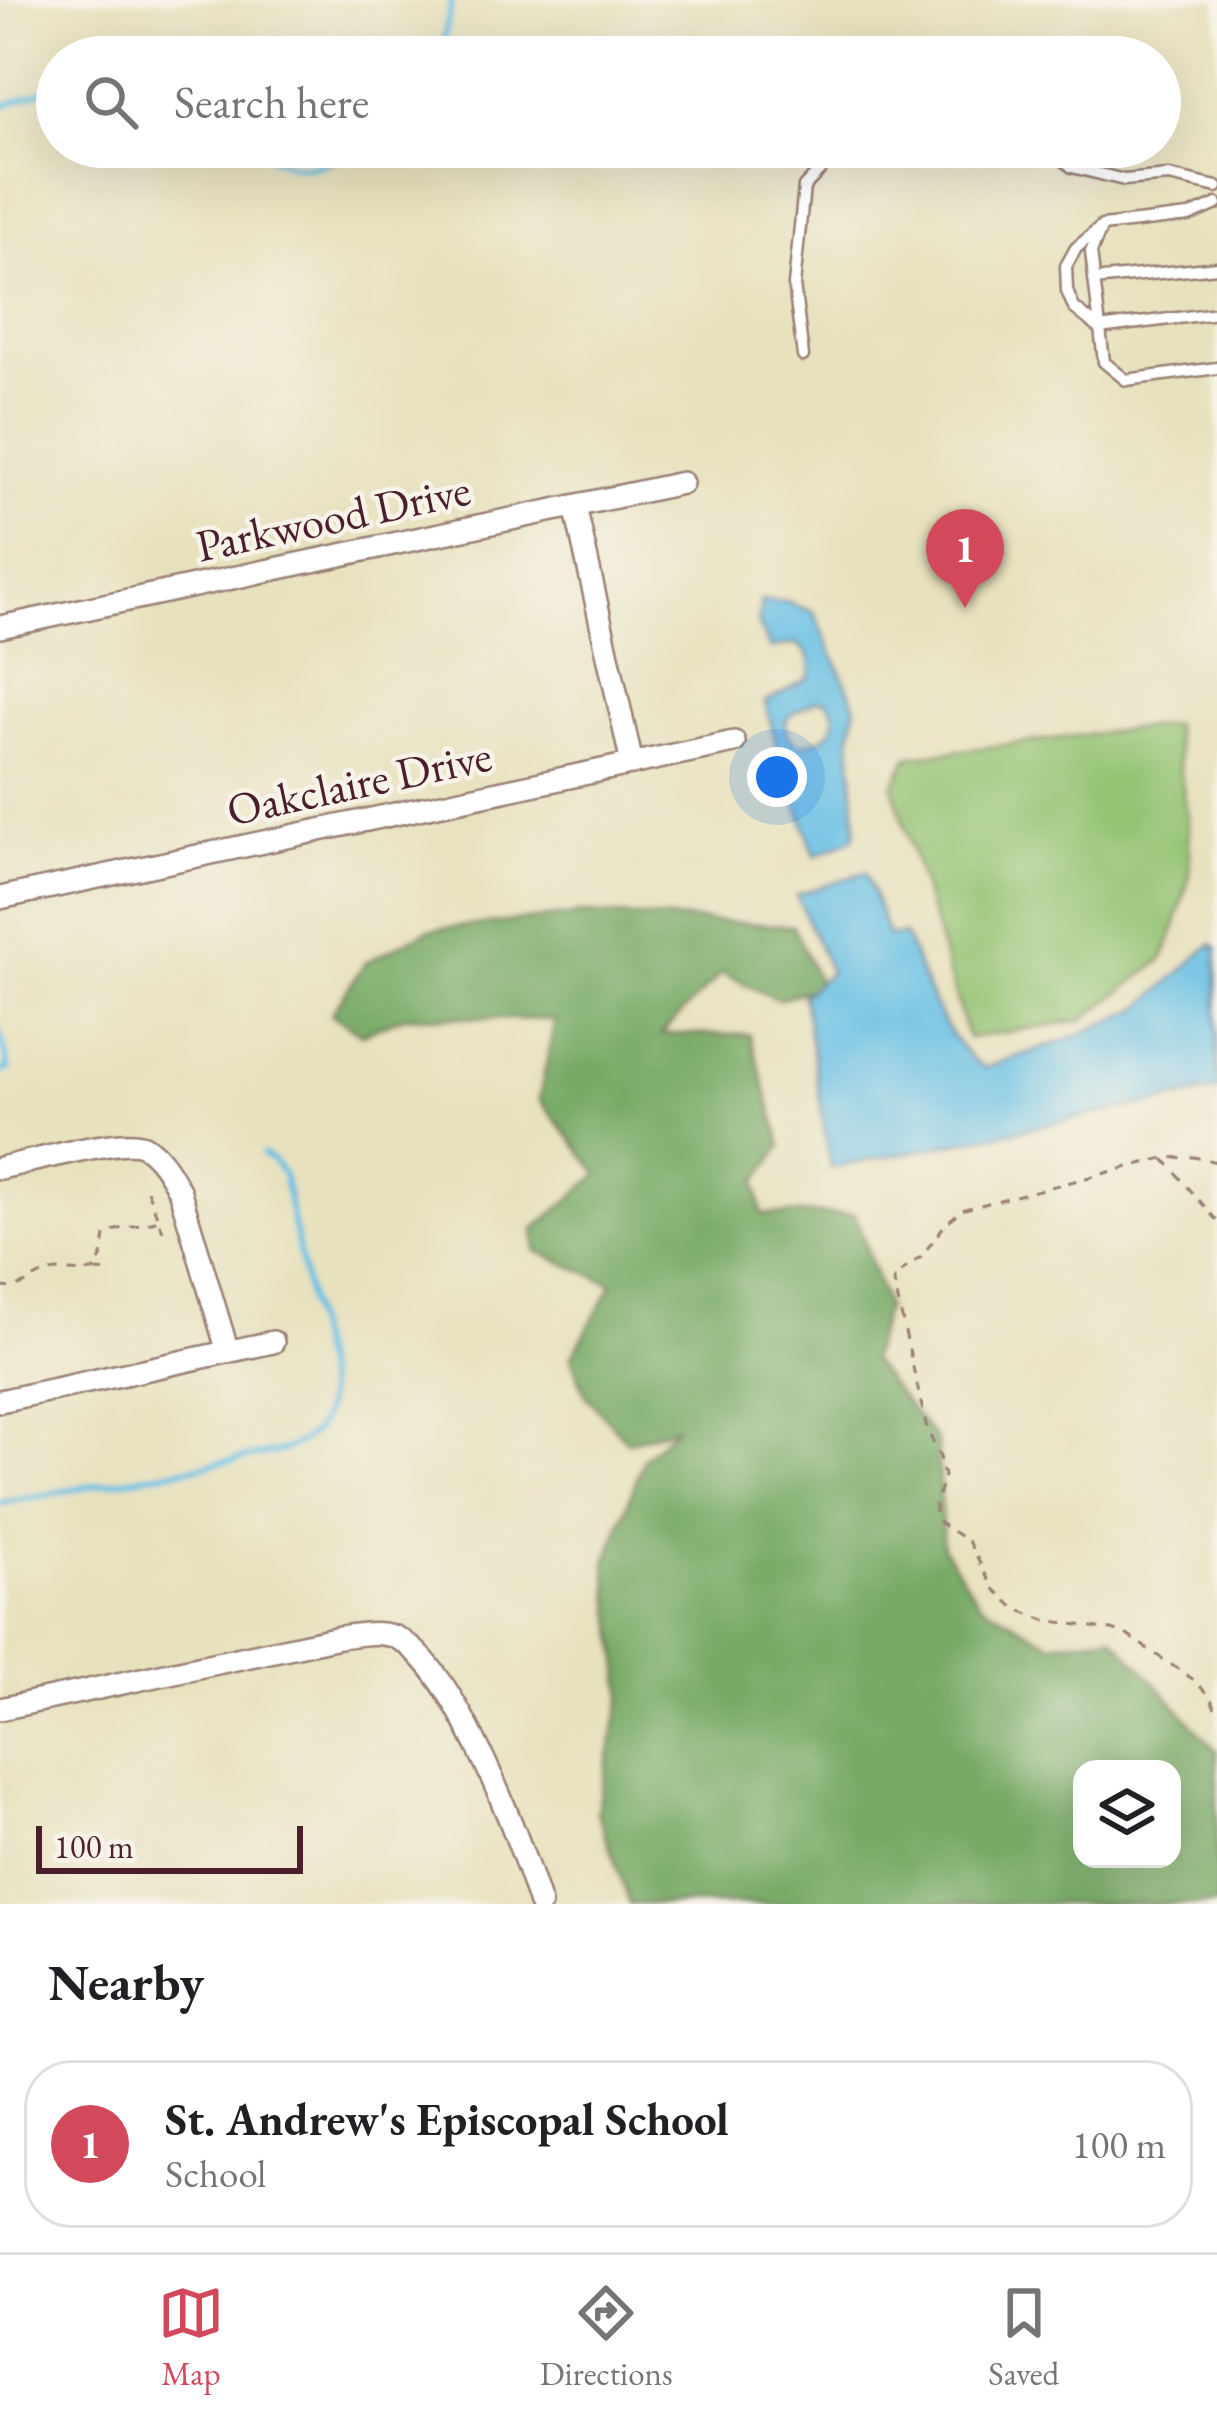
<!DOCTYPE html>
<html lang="en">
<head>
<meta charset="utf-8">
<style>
	:root { --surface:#fff; --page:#f6f6f6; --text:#202124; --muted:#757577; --line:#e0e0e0; --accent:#d1495b }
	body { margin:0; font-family:"EB Garamond",serif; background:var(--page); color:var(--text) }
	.controls { position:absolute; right:36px; bottom:36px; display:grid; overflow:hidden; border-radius:24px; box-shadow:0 12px 48px #0002 }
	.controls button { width:108px; height:108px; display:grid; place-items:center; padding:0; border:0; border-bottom:3px solid var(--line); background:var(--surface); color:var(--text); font:60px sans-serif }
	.scale { position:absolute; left:36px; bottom:30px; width:267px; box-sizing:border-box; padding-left:12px; border:6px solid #4a1f2b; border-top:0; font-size:33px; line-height:42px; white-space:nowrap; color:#4a1f2b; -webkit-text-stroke:9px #f7f3e8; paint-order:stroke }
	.you { position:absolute; left:777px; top:777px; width:42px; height:42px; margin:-30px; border:9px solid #fff; border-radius:50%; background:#1a73e8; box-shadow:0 0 0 18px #1a73e833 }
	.badge { display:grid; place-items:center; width:78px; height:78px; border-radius:50%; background:var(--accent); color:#fff; font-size:39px; font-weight:700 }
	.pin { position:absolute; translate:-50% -99px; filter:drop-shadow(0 3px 6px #0008) }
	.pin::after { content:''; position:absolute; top:63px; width:42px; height:36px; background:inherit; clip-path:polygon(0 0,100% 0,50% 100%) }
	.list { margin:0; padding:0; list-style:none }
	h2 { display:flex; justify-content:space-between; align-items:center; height:156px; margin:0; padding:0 48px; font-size:51px }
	h2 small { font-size:39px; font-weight:400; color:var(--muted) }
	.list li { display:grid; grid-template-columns:78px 1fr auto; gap:36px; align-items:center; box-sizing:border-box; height:168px; margin:0 24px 24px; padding:0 24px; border:3px solid var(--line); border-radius:48px }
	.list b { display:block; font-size:45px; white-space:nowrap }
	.list p { margin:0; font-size:39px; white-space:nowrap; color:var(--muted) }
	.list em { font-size:39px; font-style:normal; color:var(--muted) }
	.icon { flex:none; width:66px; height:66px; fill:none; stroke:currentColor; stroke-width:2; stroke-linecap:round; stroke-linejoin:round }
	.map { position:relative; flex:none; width:1217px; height:1904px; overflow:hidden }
	.search { position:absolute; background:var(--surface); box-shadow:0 12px 48px #0002; left:36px; right:36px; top:36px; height:132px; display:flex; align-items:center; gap:30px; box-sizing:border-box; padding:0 42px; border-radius:66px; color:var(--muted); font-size:45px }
	.sheet { height:348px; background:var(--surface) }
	nav { display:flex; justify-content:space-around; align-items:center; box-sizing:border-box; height:168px; border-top:3px solid var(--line); background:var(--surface); font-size:33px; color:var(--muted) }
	nav a { display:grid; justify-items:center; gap:6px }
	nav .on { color:var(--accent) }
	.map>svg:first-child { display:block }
	.green { fill:#95c474; stroke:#707250; stroke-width:3 }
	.forest { fill:#78aa66; stroke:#616448; stroke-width:3; fill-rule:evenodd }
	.water { fill:#67c0e4; stroke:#587088; stroke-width:3; fill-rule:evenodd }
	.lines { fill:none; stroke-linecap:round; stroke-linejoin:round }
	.stream { stroke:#67c0e4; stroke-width:6 }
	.lane-casing { stroke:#998074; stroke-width:15 }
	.street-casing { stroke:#998074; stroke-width:26 }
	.path { stroke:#998074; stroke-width:3; stroke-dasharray:9 9; stroke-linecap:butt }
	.lane { stroke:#fff; stroke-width:10 }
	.street { stroke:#fff; stroke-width:21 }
	.labels { text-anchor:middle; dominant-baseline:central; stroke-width:9; stroke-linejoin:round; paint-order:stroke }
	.street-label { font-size:45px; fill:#4a1f2b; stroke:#f7f3e8 }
</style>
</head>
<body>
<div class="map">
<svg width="1217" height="1904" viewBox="0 0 1217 1904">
	<rect width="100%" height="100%" fill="#f7f3e8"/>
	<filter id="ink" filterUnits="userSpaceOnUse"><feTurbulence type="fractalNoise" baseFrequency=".00833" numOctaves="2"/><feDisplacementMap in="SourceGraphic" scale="24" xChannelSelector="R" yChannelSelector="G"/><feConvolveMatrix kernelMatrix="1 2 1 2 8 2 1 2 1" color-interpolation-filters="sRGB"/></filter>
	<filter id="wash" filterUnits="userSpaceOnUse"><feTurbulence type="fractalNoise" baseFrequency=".004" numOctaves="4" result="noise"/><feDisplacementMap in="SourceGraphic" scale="48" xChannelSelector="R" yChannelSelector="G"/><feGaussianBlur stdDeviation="2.7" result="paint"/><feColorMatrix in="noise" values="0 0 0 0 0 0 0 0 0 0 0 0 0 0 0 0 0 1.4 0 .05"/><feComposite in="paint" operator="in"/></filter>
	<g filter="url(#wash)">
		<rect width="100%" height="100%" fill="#e8e1bd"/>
		<path class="green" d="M1173,724L1188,820L1190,875L1173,933L1163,959L1083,1020L968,1038L893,786L908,757Z"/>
		<path class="forest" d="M584,914L793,926L820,986L778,1000L722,973L661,1034L750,1035L782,1146L756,1183L762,1214H855L886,1307L870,1360L937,1441L943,1548L980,1603L1051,1643L1113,1636L1217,1751V1904H630L597,1812L623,1692L606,1564L644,1458L677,1426L628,1442L586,1396L571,1358L613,1284L536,1251L535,1229L599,1174L539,1099L555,1020L405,1016L362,1034L331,1014L365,963L428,930ZM1082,1769H1172V1859H1082Z"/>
		<path class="water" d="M761,601L787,602L814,612L856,706L851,737L856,829L854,838L815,856L775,738L765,702L809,678C813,662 811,654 797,644L770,648L758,625ZM817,700L827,701C848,724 823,744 798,744L786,734V720L795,712Z
			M866,872L888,936L904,934C924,977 942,1043 985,1068L1074,1037L1139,1009L1206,949L1212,944L1217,947V1090L831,1168L803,995L830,972L796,895Z"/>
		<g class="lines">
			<path class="stream" d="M440,57L452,0
				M0,107L57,86
				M253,147C296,171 311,176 354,147
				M0,1032L9,1069L0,1071
				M0,1503L277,1452C312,1440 328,1426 326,1387L283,1173L273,1161L263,1154"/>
		</g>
	</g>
	<g filter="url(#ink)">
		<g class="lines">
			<g class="lane-casing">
				<path id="lane" d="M1049,147L1072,167L1124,180L1169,176L1217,187
					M1217,204L1189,216L1102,226L1091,252L1104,362L1126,380L1217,368
					M1100,228L1076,248L1066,266L1067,291L1074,308L1099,328L1217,313
					M1094,280L1217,267
					M803,356L794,285L804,187L839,150L859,148L898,153L905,147"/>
			</g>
			<g class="street-casing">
				<path id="street" d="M575,506L632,764
					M0,627L682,483
					M0,898L734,742
					M0,1168C27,1163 124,1135 144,1146C161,1156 171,1176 180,1192L228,1352
					M0,1401L273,1342
					M0,1709L340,1637C357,1635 378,1630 395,1637C455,1663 520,1842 540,1904"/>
			</g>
			<path class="path" d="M1164,1159L1217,1221
				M1217,1162L1194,1157L1164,1158L961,1210L944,1226L921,1257L894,1277V1283L927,1429L940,1457L944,1476L935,1505V1517L941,1524L968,1541L993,1588L1016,1609L1045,1620L1112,1630L1127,1635L1194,1680L1210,1697L1217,1713
				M147,1190L163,1231
				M95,1271L113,1272
				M0,1287C29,1290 28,1276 50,1272C64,1269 78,1273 93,1271L102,1256L105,1235C121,1225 143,1227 160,1219"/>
			<use href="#lane" class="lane"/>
			<use href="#street" class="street"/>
		</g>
	</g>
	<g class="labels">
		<g class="street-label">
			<text transform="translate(333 517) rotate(-12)">Parkwood Drive</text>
			<text transform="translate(359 782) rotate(-12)">Oakclaire Drive</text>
		</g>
	</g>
</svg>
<div class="controls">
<button><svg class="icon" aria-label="layers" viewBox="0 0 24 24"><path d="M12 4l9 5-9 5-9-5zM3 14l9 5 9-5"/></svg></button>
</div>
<div class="scale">100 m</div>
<div class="you"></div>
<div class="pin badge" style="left:965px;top:608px">1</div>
<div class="search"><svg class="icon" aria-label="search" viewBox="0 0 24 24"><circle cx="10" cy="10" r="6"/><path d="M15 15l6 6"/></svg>Search here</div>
</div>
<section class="sheet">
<h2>Nearby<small></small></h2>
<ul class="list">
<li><span class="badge">1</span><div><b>St. Andrew's Episcopal School</b><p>School</p></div><em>100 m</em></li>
</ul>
</section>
<nav>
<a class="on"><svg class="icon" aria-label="map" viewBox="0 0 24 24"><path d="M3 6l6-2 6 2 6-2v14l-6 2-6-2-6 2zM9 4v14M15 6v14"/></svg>Map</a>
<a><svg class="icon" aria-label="directions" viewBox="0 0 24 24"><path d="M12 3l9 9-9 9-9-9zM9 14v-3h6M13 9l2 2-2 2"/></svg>Directions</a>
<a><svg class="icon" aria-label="saved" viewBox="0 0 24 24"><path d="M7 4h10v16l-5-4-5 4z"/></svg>Saved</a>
</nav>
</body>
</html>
